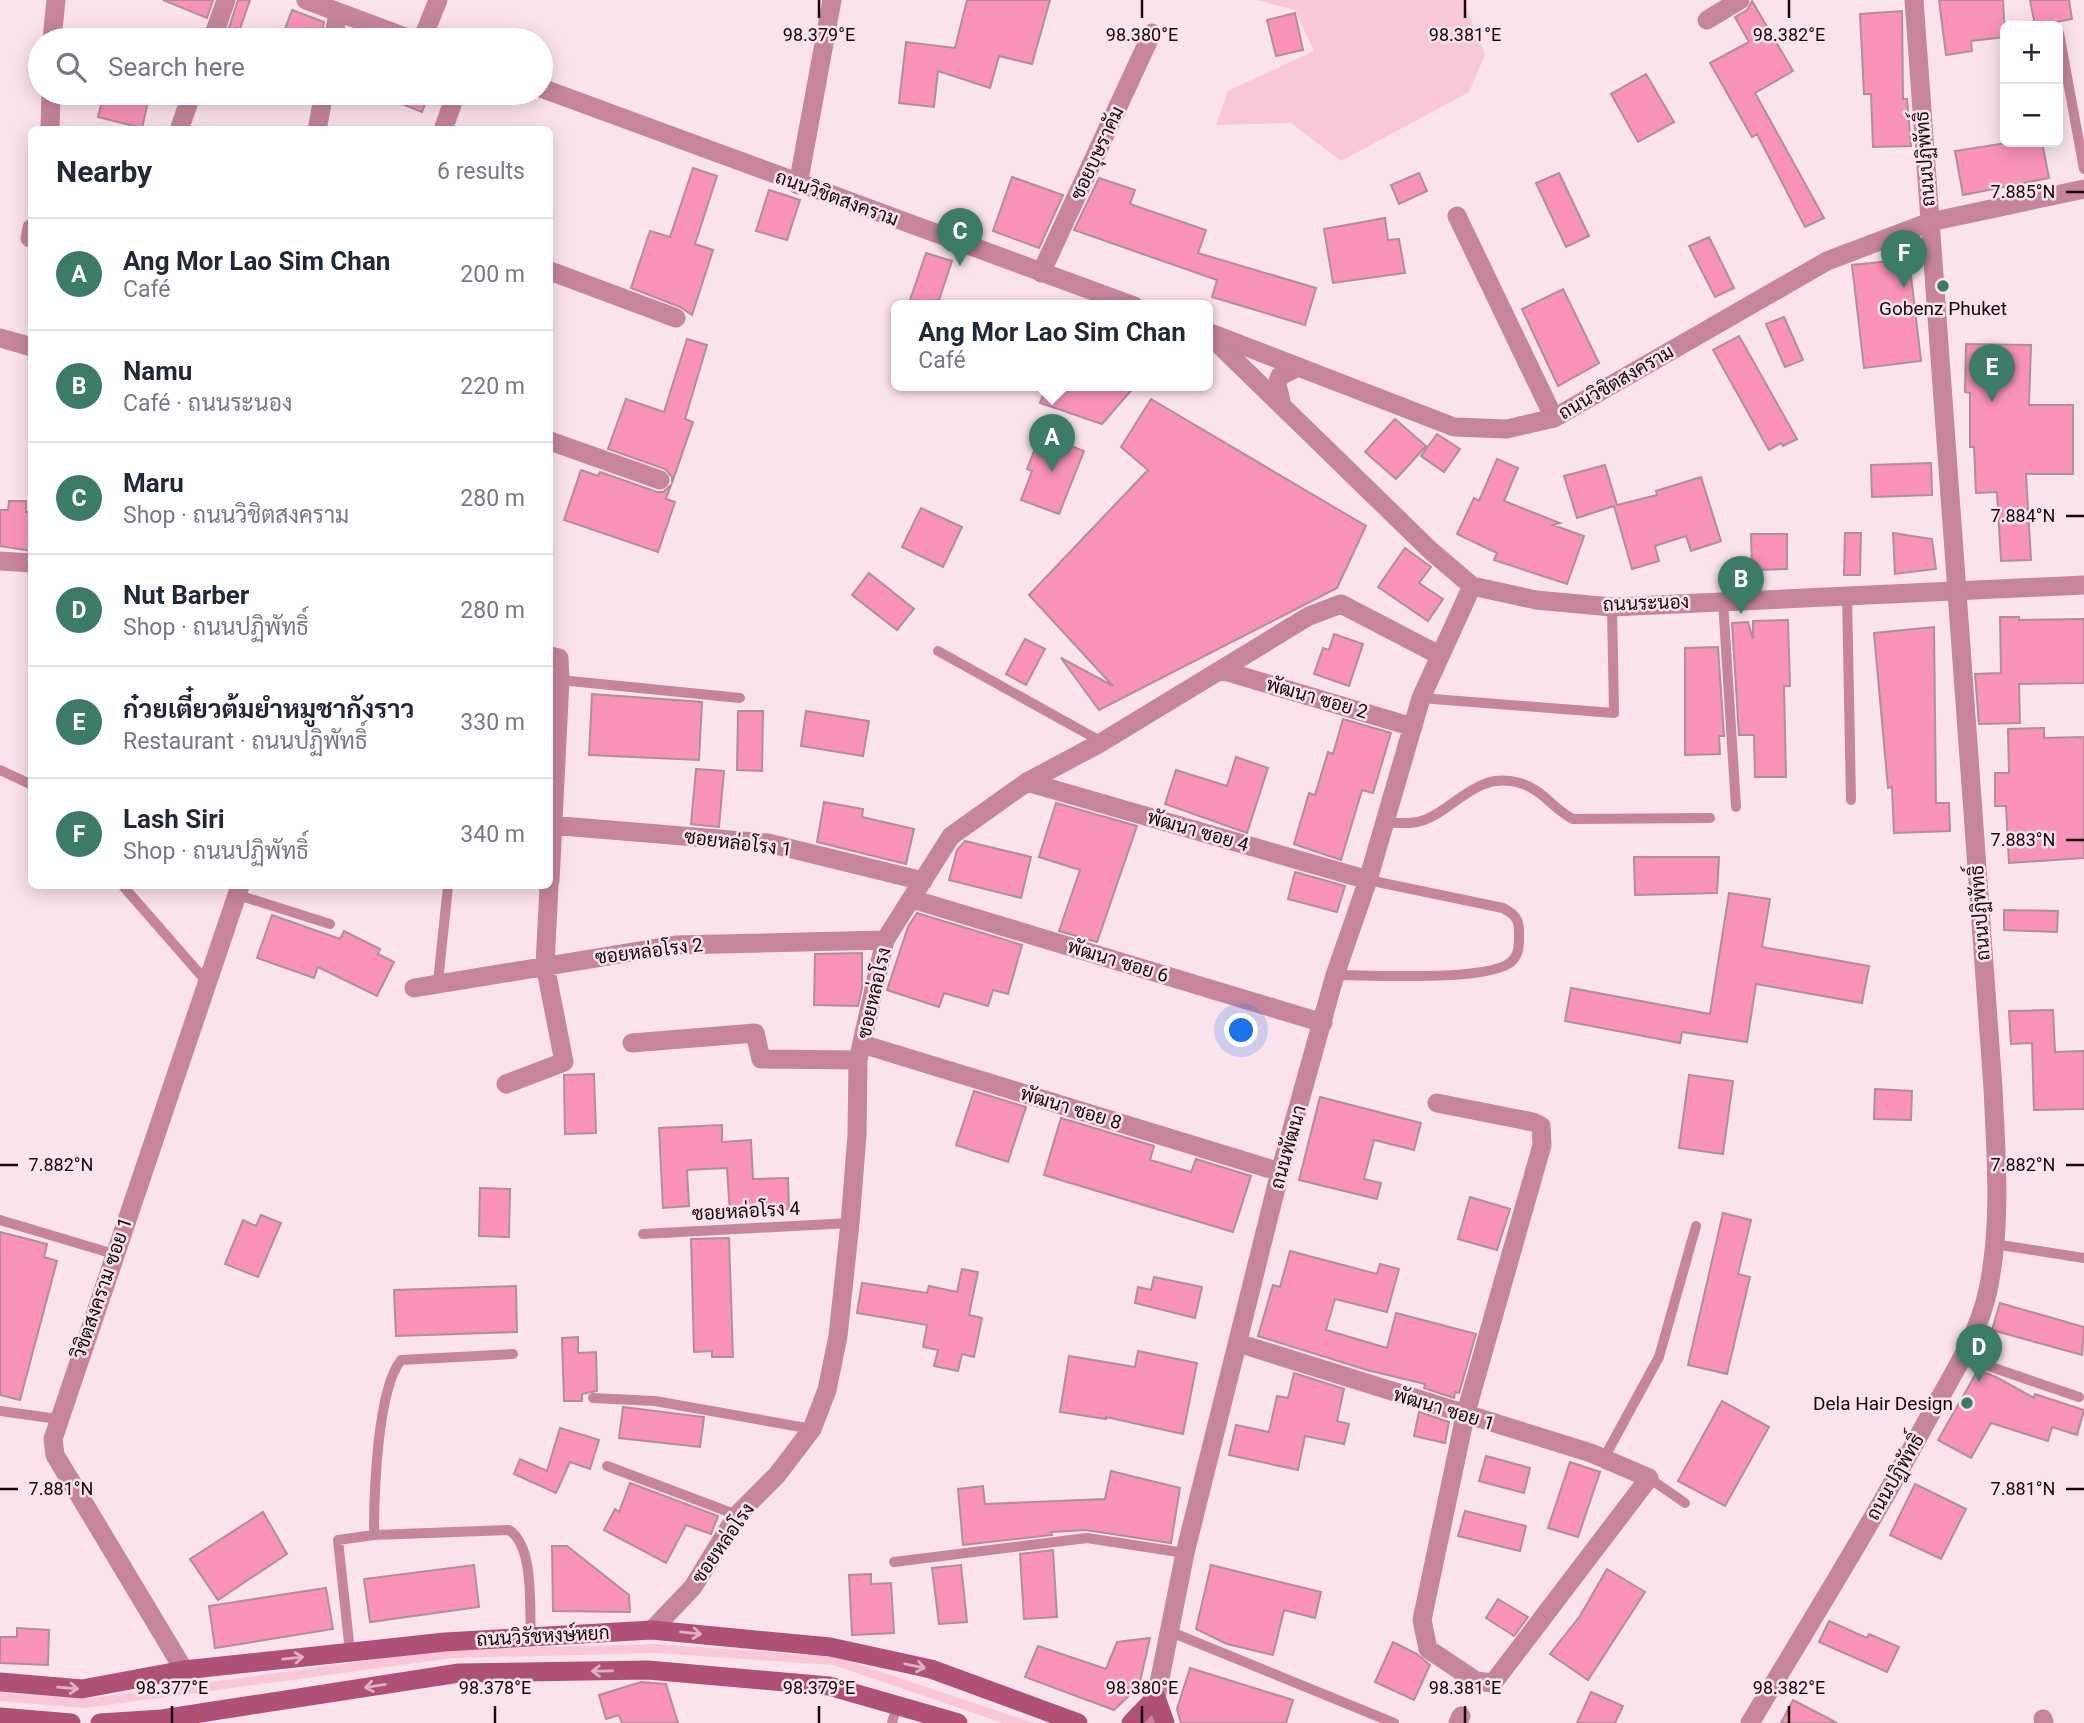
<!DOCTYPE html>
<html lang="en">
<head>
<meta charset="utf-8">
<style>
	:root { --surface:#fff; --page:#f6f6f7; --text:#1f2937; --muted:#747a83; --line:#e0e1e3; --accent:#3c7b68 }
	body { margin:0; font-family:Roboto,Sarabun,sans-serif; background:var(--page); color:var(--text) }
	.controls { position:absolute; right:21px; top:21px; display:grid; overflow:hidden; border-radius:10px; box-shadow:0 4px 18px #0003 }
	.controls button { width:63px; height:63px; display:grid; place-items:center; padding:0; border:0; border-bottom:2px solid var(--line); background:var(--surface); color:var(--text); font:35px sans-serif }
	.you { position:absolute; left:1242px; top:1031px; width:24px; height:24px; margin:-18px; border:5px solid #fff; border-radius:50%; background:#1a73e8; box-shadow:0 0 0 10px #1a73e833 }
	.badge { display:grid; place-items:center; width:46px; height:46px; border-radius:50%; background:var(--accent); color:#fff; font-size:23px; font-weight:700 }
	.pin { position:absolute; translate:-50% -58px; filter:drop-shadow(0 2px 4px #0008) }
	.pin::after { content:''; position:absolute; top:37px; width:24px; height:21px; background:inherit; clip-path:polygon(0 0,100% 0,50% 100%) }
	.popup { position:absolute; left:891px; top:300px; width:322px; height:91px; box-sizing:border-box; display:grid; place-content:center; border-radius:10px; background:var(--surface); filter:drop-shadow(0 2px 5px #0005); font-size:23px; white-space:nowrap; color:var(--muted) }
	.popup b { font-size:26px; color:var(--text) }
	.popup::after { content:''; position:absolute; left:50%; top:100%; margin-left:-14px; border:14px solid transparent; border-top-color:var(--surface) }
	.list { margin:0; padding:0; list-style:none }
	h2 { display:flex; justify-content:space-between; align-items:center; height:91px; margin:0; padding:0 28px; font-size:30px }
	h2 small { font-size:23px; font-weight:400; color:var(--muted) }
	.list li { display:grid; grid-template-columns:46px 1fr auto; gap:21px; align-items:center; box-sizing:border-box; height:112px; padding:0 28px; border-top:2px solid var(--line) }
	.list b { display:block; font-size:26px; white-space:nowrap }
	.list p { margin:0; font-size:23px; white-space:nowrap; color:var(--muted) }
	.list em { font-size:23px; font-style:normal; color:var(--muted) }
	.icon { flex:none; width:38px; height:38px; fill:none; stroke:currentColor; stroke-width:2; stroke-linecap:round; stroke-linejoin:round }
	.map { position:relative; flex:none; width:2084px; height:1723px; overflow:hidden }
	.search { position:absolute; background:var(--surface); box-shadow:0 4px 18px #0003; left:28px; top:28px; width:525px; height:77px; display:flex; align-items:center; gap:18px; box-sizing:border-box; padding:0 24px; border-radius:38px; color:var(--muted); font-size:26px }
	.panel { position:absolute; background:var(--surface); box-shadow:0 4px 18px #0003; left:28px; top:126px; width:525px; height:763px; border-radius:10px }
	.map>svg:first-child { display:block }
	.green { fill:#f9c7d7 }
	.building { fill:#f993b9; stroke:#b18e9a; stroke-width:2 }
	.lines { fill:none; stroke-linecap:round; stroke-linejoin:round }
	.service { stroke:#c6859c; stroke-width:10 }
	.minor { stroke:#c6859c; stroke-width:19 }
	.tertiary { stroke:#c6859c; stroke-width:19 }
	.secondary { stroke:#af5176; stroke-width:19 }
	.oneway { stroke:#e0b0c2 }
	.ticks { fill:none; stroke:#15090d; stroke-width:2.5 }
	.poi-dot { fill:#3c7b68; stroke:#fbe3eb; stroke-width:2.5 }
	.labels { text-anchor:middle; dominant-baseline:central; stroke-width:5; stroke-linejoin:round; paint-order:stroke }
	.street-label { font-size:19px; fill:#15090d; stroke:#fbe3eb }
	.poi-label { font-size:19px; fill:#15090d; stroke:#fbe3eb }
	.ticks-label { font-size:18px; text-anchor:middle; fill:#15090d; stroke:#fbe3eb; stroke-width:5; stroke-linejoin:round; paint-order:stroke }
</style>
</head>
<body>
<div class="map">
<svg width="2084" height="1723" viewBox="0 0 2084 1723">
	<rect width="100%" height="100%" fill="#fbe3eb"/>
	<path class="green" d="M1257,0H1463L1485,55L1469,92L1341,161L1291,123L1216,125L1228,91L1314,51L1295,10Z
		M656,1644L837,1657L1034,1723H1003L833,1665L655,1653L453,1658L84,1708L0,1701V1692L84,1699L452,1649Z"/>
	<path class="building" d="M163,0H213L207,18Z
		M238,0H250L236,40H225Z
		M967,0H1050L1032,64L999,56L990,88L938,71L934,107L899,103L906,42L955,48Z
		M1939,0H2003L2005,37L1971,41L1972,51L1946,55Z
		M2030,0H2069L2072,19L2035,26Z
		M1752,1L1793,71L1755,93L1824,218L1805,227L1757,134L1752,137L1710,63L1749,42L1735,17L1747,10Z
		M292,10L324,22L321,40H281Z
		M1902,11L1903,99H1907L1911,146L1873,147L1871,94H1864L1860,14Z
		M1295,13L1303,50L1276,56L1267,20Z
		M1646,74L1674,122L1638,142L1611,94Z
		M104,93H150L142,128L98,117Z
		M374,93H429L422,112Z
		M2013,142H2042L2049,178L1963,195L1955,151Z
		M693,168L717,176L695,244L713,250L692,315L680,307L631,288L650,231L670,237Z
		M1419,173L1427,191L1399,204L1391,185Z
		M1559,173L1589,236L1566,247L1536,183Z
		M1012,177L1063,195L1039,248L993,231Z
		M1099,178L1135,190L1130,204L1206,230L1198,253L1316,288L1305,325L1212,297L1217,280L1074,230Z
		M769,190L800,200L787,240L756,231Z
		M1385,218L1388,240L1399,239L1405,273L1333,283L1324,229Z
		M1709,237L1734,288L1715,297L1689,246Z
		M926,253L952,261L937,306H908Z
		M1909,259L1921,361L1864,368L1852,265Z
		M1563,289L1599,363L1558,386L1522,309Z
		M1784,317L1803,360L1785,367L1766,324Z
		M1739,336L1797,439L1783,446L1781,443L1769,450L1713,350Z
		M687,339L707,345L685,419L693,422L672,483V477L665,469L608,449L626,399L664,412Z
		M1966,344L2031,345L2029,405H2073V474H2026L2031,560L2001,561L1997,492L1976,493L1974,447H1970V393L1965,392Z
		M1047,386H1135L1102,424L1040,403Z
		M1151,399L1366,526L1337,588L1099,710L1061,658L1113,686L1029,595L1148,470L1121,447Z
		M1395,419L1426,446L1396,479L1365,452Z
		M1041,434L1084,451L1059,514L1021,500L1032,471L1027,469Z
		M1437,434L1460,449L1444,472L1421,456Z
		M1497,459L1518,468L1504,501L1560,523L1553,525L1584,536L1567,584L1494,560L1497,553L1457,534L1474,498L1479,501Z
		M1931,463L1932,495L1872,497L1871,465Z
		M1605,465L1617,505L1657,495L1656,491L1701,477L1721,541L1691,551L1686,536L1655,546L1659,561L1632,569L1614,506L1577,518L1564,476Z
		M581,470L598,476L600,472L657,492H663L671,485L666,499L675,502L658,552L564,520Z
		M9,501H26V512H32V551L0,546V510H8Z
		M921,508L962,527L943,567L902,547Z
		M1845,533H1861L1860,575H1844Z
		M1893,533L1932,539L1936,569L1895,574Z
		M1751,534H1787V569L1752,570Z
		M1405,548L1431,567L1419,583L1443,599L1428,621L1378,587Z
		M869,573L914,609L897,630L852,595Z
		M2000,617H2019V620L2084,619V683L2019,684L2020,723L1979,724L1975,674L2001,673Z
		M1788,620L1790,686H1784L1786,777H1755L1754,735H1739L1732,623L1748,622L1753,639V621Z
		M1934,627L1936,803H1949L1950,831L1894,833L1892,787L1888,788L1874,633Z
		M1334,634L1363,644L1349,686L1314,674L1323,648L1329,650Z
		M1025,639L1045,649L1026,685L1006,674Z
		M1718,647L1724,736H1719L1720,754L1685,755V648Z
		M592,694L702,702L699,760L589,755Z
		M738,711H763L762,771L737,770Z
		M806,711L869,721L863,756L801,746Z
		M1343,719L1391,733L1373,793L1362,790L1341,860L1294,844L1309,793L1315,795L1328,752L1333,754Z
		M2044,728V738L2084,737V858L2009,863L2006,806H1995V773H2009L2008,729Z
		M1236,757L1268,768L1247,833L1165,804L1176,770L1227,786Z
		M696,769L724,771L719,827L691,824Z
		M824,802L863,809L862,817L914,829L906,864L817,842Z
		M1056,803L1137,826L1097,942L1059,931L1080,870L1039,857Z
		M965,841L1031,857L1021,898L949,880L957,850Z
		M1634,857H1719L1717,893L1635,895Z
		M1295,872L1345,886L1337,912L1288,899Z
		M1729,893L1770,899L1762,947L1869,966L1862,1003L1756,984L1747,1042L1682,1032L1680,1043L1565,1021L1571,988L1710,1014Z
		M2004,910L2058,911L2057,932L2004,930Z
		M917,913L1022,945L1008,994L993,990L988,1006L944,993L939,1007L887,990L908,927Z
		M272,915L340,939L344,931L380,949L378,954L394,962L377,996L318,967L314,978L257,958Z
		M862,953V988L858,1006L814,1005L815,954Z
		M2053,1010L2055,1052L2084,1051V1109L2034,1110L2032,1043L2011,1044L2009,1011Z
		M594,1074L596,1133L565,1134L564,1075Z
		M1689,1075L1733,1081L1723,1154L1679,1148Z
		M1875,1089L1912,1091L1911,1120L1874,1119Z
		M974,1091L1026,1107L1008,1162L956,1145Z
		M1320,1097L1421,1123L1414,1150L1374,1140L1364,1179L1381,1183L1377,1199L1299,1180Z
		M1061,1118L1154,1146L1150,1160L1191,1172L1196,1159L1251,1176L1233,1232L1044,1175Z
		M722,1125V1142L751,1140L753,1179L788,1178L789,1209L730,1215L727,1168L687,1170L689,1206L663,1208L659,1128Z
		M480,1188L510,1189L509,1237L479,1236Z
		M1470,1197L1510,1209L1497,1250L1458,1239Z
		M1723,1213L1751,1220L1738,1274L1750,1277L1727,1374L1688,1365Z
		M261,1215L281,1223L258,1277L225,1264L243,1220L256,1226Z
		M0,1232L47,1244L44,1257L57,1261L20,1400L0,1395Z
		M729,1238L733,1357H712V1351L694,1352L691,1239Z
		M1290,1251L1377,1274L1380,1264L1399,1269L1387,1312L1335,1299L1326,1330L1387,1348L1396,1313L1476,1334L1459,1393L1455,1392L1454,1398L1424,1388L1425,1384L1367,1370L1258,1336L1273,1285L1280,1287Z
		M962,1269L978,1272L969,1315L982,1318L974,1357L962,1354L958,1371L934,1366L938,1350L923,1347L927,1325L857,1313L862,1283L927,1293L929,1286L957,1292Z
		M1154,1277L1202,1287L1195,1318L1135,1303L1138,1287L1151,1290Z
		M516,1286L517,1332L396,1336L394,1290Z
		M2000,1303L2084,1327L2082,1355L1992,1330Z
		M578,1337V1353L596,1352L597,1391L582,1394V1401H564L562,1338Z
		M1138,1351L1197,1363L1183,1434L1106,1417V1419L1060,1412L1069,1356L1135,1367Z
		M1978,1370L1996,1377L2034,1398L2035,1394L2084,1410L2077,1435L2052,1427L2048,1441L1991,1423L1971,1458L1938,1440Z
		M1294,1373L1344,1389L1337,1421L1349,1424L1344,1444L1305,1436L1298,1470L1229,1455L1236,1425L1269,1432L1277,1396L1288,1398Z
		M1722,1401L1769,1427L1725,1506L1678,1481Z
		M623,1407L704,1417L700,1447L619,1438Z
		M1419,1412L1449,1422L1445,1443L1414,1436Z
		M560,1428L599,1440L590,1469L570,1462L556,1493L514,1474L520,1459L547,1471Z
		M1486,1456L1530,1468L1524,1493L1479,1481Z
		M1570,1462L1600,1472L1578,1537L1548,1528Z
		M1111,1471L1180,1488L1171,1543L1086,1530L1051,1532L1052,1535L963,1545L958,1489L983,1486L985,1504L1105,1499Z
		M630,1483L718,1516L711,1534L686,1525L666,1563L604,1530L615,1509L619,1512Z
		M1915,1484L1966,1509L1941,1559L1890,1535Z
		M1465,1511L1526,1526L1520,1551L1458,1536Z
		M263,1512L287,1554L218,1600L190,1559Z
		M552,1546H567L629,1595L630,1612L553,1611Z
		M1053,1550L1057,1617L1024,1619L1020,1554Z
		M474,1565L479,1607L370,1622L364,1579Z
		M961,1565L967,1622L939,1624L932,1568Z
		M1211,1565L1321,1592L1315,1618L1284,1610L1273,1655L1227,1644L1196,1629Z
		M1607,1569L1645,1592L1588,1680L1550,1654L1580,1616Z
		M871,1574V1584L891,1583L894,1633L852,1635L849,1575Z
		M326,1588L333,1629L215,1648L209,1606Z
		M1498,1599L1528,1617L1514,1636L1486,1618Z
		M1829,1621L1867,1638L1869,1634L1899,1647L1887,1672L1819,1642Z
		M17,1628L49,1630L48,1665L0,1663V1637H17Z
		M1150,1638L1139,1686L1114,1710L1025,1677L1038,1646L1106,1669L1117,1642Z
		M1393,1642L1417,1654L1430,1665L1414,1700L1375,1682Z
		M1190,1668L1293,1700L1286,1723H1181L1177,1709Z
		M641,1682L666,1684L678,1723H622L619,1715L606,1719L599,1695Z
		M1591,1692L1623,1706L1615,1723H1577Z
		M1793,1700L1837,1723H1781Z"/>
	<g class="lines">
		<path class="service" d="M2059,33L2084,169
			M1847,595L1851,800
			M1723,601L1736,807
			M938,651L1102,742
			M560,680L740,698
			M1421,698L1614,713L1612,607
			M0,770L32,785
			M1385,822C1400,823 1413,825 1427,819C1458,806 1477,771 1520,783C1542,789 1553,809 1573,819L1710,818
			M123,886L206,981
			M238,895L330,924
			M1335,975C1371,975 1487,982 1511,962C1520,954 1519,943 1519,932C1519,918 1514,914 1503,908L1368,880
			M438,982L448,886
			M0,1220L114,1254
			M643,1234L850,1223
			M1994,1244L2084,1258
			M1962,1357L2079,1397
			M593,1398L655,1401L812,1429
			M0,1411L58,1419
			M1604,1458L1659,1357L1696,1226
			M607,1466L737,1515
			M1649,1478L1685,1503
			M374,1535L509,1530C535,1547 529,1608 531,1637
			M894,1562L1087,1538L1185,1553
			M1171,1632L1394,1723
			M350,1652L338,1540L374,1535C374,1494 377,1390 401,1360L513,1354
			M892,1723L897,1705"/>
		<path class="minor" d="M1707,20L1740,0
			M52,40L56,0
			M212,40L226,0
			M333,40L338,13
			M422,40L438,0
			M50,130L51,93
			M179,130L192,93
			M317,130L324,93
			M443,130L456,93
			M798,185L832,0
			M1457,216L1554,418
			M30,238L32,228
			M550,271L676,318
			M1041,273L1152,33
			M1208,334L1431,551L1472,586L1536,600L1612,607L2084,585
			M0,338L32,347
			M1282,406L1277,384L1280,376L1298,367
			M550,441L660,480
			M0,561L32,563
			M550,656L559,658L560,680L550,881
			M1221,670L1413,727
			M1027,782L1368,880
			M550,825L768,843L923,881
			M912,899L1323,1023
			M414,988L675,945L885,940
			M632,1043L755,1033L761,1059L858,1060
			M862,1044L1280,1172
			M506,1084L564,1062L545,965L549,886
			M1238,1343L1591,1453L1649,1478L1493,1683L1476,1681L1428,1649L1422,1620L1465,1416L1542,1145L1541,1126L1533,1122L1437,1103
			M652,1630L693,1587L737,1515L777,1475L812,1429L827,1390L838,1336L850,1223L857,1135L858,1060L885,940L951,836L1027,782L1102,742L1309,616L1341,604L1439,655
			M184,1670L55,1455L53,1439L240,886
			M2043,1719L2044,1723
			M1151,1723L1185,1553L1280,1172L1335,975L1368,880L1421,698L1472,586
			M1458,1723L1461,1716"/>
		<path class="tertiary" d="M306,0L413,40
			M541,88L1134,306
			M1208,332L1454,427L1507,429L1554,418L1827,261L1930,222L2084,189
			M1750,1723C1811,1621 1874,1520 1930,1415C1952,1376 1979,1334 1988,1290C2002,1223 1996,1155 1993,1088L1914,0"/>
		<path class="secondary" d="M0,1682L82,1689L184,1670L445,1642L652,1630L830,1647L931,1669L1078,1723
			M0,1717L71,1723
			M100,1723L162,1719L459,1673L648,1670L829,1686L958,1723
			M1131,1723L1156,1697L1165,1723"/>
	</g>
	<defs><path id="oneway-shaft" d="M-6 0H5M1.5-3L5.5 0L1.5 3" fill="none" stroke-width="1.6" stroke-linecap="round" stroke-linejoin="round" transform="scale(1.75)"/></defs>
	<g class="oneway">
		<use href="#oneway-shaft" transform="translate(691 1633) rotate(6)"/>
		<use href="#oneway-shaft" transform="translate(293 1658) rotate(-6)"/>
		<use href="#oneway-shaft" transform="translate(915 1666) rotate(12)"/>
		<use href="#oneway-shaft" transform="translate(602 1671) rotate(179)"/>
		<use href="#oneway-shaft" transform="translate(375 1686) rotate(171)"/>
		<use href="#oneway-shaft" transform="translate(68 1688) rotate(5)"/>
	</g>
	<path class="ticks" d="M819,0V18M1142,0V18M1465,0V18M1789,0V18M2066,192H2084M2066,516H2084M2066,840H2084M0,1165H18M2066,1165H2084M0,1489H18M2066,1489H2084M172,1706V1723M495,1706V1723M819,1706V1723M1142,1706V1723M1465,1706V1723M1789,1706V1723"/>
	<g class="poi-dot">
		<circle cx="1943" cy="286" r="7"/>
		<circle cx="1967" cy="1403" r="7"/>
	</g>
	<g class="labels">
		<g class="street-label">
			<text transform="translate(1097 153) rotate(-65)">ซอยบุษราคัม</text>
			<text transform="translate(1925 159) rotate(-94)">ถนนปฏิพัทธิ์</text>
			<text transform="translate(837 198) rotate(20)">ถนนวิชิตสงคราม</text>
			<text transform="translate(1616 382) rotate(-30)">ถนนวิชิตสงคราม</text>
			<text transform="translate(1646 603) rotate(-2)">ถนนระนอง</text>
			<text transform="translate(1317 698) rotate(16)">พัฒนา ซอย 2</text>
			<text transform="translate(1198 831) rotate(16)">พัฒนา ซอย 4</text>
			<text transform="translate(738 843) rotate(7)">ซอยหล่อโรง 1</text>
			<text transform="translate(1980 913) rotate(-94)">ถนนปฏิพัทธิ์</text>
			<text transform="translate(649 951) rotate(-7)">ซอยหล่อโรง 2</text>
			<text transform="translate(1118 961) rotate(17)">พัฒนา ซอย 6</text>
			<text transform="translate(874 993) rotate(-77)">ซอยหล่อโรง</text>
			<text transform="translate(1071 1108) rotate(17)">พัฒนา ซอย 8</text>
			<text transform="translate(1288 1147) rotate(-74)">ถนนพัฒนา</text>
			<text transform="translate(746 1211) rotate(-3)">ซอยหล่อโรง 4</text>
			<text transform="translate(102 1288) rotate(-71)">วิชิตสงคราม ซอย 1</text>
			<text transform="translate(1444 1409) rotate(17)">พัฒนา ซอย 1</text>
			<text transform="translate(1895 1477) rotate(-60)">ถนนปฏิพัทธิ์</text>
			<text transform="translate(723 1543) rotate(-55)">ซอยหล่อโรง</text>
			<text transform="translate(543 1636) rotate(-3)">ถนนวิรัชหงษ์หยก</text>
		</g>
		<g class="poi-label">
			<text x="1943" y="308">Gobenz Phuket</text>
			<text x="1953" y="1403" text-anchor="end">Dela Hair Design</text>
		</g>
	</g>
	<g class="ticks-label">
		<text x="819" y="41">98.379°E</text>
		<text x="1142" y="41">98.380°E</text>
		<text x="1465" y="41">98.381°E</text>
		<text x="1789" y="41">98.382°E</text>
		<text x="2023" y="198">7.885°N</text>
		<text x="2023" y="522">7.884°N</text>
		<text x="2023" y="846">7.883°N</text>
		<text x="61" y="1171">7.882°N</text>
		<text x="2023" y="1171">7.882°N</text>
		<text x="61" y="1495">7.881°N</text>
		<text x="2023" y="1495">7.881°N</text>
		<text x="172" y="1694">98.377°E</text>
		<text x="495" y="1694">98.378°E</text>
		<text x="819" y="1694">98.379°E</text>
		<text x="1142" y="1694">98.380°E</text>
		<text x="1465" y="1694">98.381°E</text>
		<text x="1789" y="1694">98.382°E</text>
	</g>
</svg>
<div class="controls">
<button>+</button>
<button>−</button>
</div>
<div class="you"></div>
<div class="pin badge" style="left:1052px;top:472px">A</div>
<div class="popup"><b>Ang Mor Lao Sim Chan</b>Café</div>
<div class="pin badge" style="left:1741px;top:614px">B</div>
<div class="pin badge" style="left:960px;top:266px">C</div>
<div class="pin badge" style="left:1979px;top:1382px">D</div>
<div class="pin badge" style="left:1992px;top:402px">E</div>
<div class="pin badge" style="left:1904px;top:288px">F</div>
<div class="search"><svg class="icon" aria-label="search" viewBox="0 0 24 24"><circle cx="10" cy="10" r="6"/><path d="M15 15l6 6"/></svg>Search here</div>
<section class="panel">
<h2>Nearby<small>6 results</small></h2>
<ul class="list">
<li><span class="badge">A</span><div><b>Ang Mor Lao Sim Chan</b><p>Café</p></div><em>200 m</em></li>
<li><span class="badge">B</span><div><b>Namu</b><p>Café · ถนนระนอง</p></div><em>220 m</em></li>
<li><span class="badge">C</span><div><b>Maru</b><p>Shop · ถนนวิชิตสงคราม</p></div><em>280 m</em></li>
<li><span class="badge">D</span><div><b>Nut Barber</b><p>Shop · ถนนปฏิพัทธิ์</p></div><em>280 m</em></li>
<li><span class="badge">E</span><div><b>ก๋วยเตี๋ยวต้มยำหมูชากังราว</b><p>Restaurant · ถนนปฏิพัทธิ์</p></div><em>330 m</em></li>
<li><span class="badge">F</span><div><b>Lash Siri</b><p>Shop · ถนนปฏิพัทธิ์</p></div><em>340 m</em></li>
</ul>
</section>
</div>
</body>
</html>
